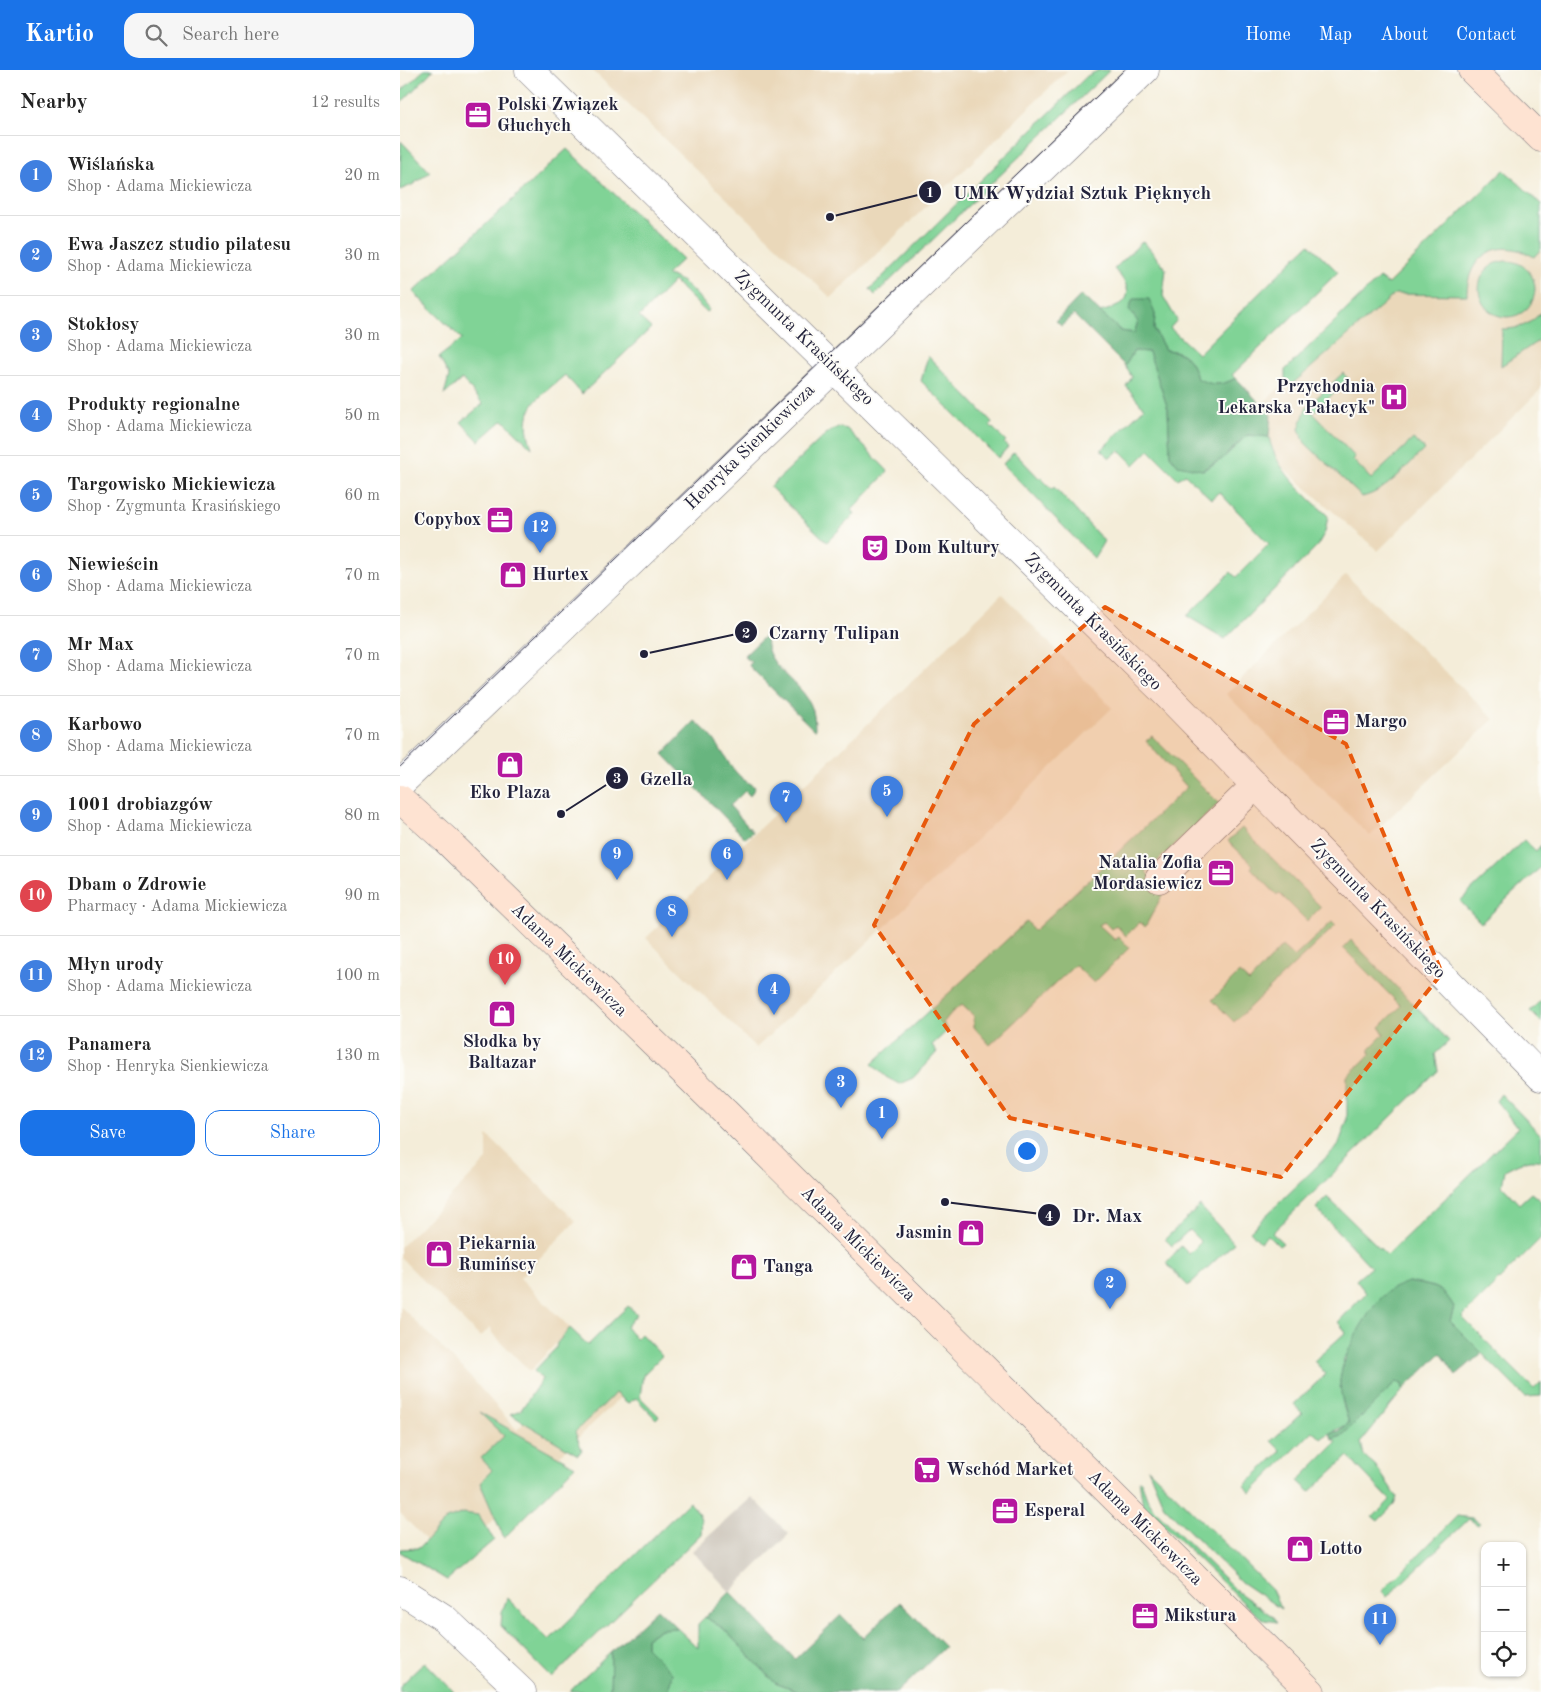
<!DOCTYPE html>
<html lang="en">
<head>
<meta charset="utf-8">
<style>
	:root { --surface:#fff; --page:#f6f6f6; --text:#222; --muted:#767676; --line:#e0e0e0; --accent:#1a73e8 }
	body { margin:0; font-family:"Old Standard TT",serif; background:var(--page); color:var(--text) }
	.controls { position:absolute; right:15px; bottom:15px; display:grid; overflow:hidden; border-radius:10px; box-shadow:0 1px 4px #0004 }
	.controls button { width:45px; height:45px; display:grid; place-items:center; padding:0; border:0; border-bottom:1px solid var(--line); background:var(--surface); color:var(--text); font:25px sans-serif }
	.you { position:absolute; left:626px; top:1080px; width:18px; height:18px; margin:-12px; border:4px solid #fff; border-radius:50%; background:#1a73e8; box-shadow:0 0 0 8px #1a73e833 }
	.badge { display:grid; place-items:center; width:32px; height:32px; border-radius:50%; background:var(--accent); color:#fff; font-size:16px; font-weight:700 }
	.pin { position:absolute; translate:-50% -41px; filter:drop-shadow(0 1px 2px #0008) }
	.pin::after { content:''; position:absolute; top:26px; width:18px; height:15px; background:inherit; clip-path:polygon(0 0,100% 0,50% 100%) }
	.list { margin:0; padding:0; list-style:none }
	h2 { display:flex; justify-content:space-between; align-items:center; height:65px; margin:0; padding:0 20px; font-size:21px }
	h2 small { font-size:16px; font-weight:400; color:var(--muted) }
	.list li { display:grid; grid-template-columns:32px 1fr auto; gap:15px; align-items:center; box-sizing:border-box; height:80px; padding:0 20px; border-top:1px solid var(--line) }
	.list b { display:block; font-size:19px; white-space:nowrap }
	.list p { margin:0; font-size:16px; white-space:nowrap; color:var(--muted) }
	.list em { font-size:16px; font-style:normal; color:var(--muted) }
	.actions { display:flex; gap:10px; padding:15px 20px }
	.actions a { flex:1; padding:11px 0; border:1px solid var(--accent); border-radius:15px; text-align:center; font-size:18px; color:var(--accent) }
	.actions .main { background:var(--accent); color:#fff }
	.icon { flex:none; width:28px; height:28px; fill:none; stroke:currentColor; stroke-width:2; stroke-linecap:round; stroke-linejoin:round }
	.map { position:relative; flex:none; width:1141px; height:1622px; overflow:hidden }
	header { display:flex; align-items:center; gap:30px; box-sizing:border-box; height:70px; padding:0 25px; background:var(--accent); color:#fff }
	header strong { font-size:24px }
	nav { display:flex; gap:28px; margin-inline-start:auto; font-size:18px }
	.search { width:350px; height:45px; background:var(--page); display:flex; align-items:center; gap:12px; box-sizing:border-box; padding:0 18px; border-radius:15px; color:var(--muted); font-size:19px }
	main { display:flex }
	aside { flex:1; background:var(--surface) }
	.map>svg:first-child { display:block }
	.built { fill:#ead8ba }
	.industrial { fill:#cac3b8 }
	.green { fill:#80d396; stroke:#517a68 }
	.forest { fill:#68b57f; stroke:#456c5d }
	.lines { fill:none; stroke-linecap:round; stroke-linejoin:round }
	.street-casing { stroke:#6c6972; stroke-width:29 }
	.secondary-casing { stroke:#6c6972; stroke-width:29 }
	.street { stroke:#fff; stroke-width:28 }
	.secondary { stroke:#fee3d2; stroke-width:28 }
	.tram { stroke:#22223b; stroke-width:1 }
	.marked { fill:#e8590c; fill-opacity:0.2; stroke:#e8590c; stroke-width:4; stroke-dasharray:10 6; stroke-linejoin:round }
	.labels { text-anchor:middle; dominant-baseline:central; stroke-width:4; stroke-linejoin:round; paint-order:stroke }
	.poi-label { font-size:18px; font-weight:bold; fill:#22223b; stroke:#fdfcf7; text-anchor:start }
	.street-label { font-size:18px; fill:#22223b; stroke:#fdfcf7 }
	.leader { fill:none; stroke:#22223b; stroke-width:2 }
	.callout-dot { fill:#22223b; stroke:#fdfcf7; stroke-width:2 }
	.mark-label { font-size:15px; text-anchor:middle; font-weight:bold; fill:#fff }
	.callout-label { font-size:19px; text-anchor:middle; font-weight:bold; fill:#22223b; stroke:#fdfcf7; stroke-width:4; stroke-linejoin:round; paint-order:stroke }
</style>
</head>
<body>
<header>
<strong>Kartio</strong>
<div class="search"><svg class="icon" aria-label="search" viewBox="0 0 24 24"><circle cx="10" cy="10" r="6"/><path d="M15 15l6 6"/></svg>Search here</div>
<nav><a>Home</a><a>Map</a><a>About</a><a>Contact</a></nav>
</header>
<main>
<aside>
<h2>Nearby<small>12 results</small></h2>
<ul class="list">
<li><span class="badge" style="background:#3f7fe0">1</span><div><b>Wiślańska</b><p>Shop · Adama Mickiewicza</p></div><em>20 m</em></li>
<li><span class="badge" style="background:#3f7fe0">2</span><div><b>Ewa Jaszcz studio pilatesu</b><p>Shop · Adama Mickiewicza</p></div><em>30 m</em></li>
<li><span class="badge" style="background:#3f7fe0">3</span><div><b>Stokłosy</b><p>Shop · Adama Mickiewicza</p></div><em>30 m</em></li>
<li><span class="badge" style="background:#3f7fe0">4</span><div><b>Produkty regionalne</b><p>Shop · Adama Mickiewicza</p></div><em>50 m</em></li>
<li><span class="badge" style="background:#3f7fe0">5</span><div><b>Targowisko Mickiewicza</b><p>Shop · Zygmunta Krasińskiego</p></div><em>60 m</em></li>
<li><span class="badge" style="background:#3f7fe0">6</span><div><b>Niewieścin</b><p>Shop · Adama Mickiewicza</p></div><em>70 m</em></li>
<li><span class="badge" style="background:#3f7fe0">7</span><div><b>Mr Max</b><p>Shop · Adama Mickiewicza</p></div><em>70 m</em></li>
<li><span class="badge" style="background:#3f7fe0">8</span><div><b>Karbowo</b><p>Shop · Adama Mickiewicza</p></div><em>70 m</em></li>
<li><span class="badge" style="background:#3f7fe0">9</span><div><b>1001 drobiazgów</b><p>Shop · Adama Mickiewicza</p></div><em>80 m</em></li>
<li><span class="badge" style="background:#e0444e">10</span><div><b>Dbam o Zdrowie</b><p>Pharmacy · Adama Mickiewicza</p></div><em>90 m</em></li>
<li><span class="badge" style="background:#3f7fe0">11</span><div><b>Młyn urody</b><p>Shop · Adama Mickiewicza</p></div><em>100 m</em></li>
<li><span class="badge" style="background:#3f7fe0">12</span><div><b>Panamera</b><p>Shop · Henryka Sienkiewicza</p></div><em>130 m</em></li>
</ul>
<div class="actions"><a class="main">Save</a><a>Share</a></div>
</aside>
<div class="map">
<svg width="1141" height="1622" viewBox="0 0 1141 1622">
	<rect width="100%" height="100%" fill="#fdfcf7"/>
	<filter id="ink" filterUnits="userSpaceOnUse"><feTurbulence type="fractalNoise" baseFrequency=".02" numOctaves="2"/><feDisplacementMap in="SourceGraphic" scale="10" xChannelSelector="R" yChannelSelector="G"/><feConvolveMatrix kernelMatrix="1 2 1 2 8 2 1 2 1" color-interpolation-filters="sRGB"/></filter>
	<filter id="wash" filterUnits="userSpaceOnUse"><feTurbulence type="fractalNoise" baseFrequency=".0096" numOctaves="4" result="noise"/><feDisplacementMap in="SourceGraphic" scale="20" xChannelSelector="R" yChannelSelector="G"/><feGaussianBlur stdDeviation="1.12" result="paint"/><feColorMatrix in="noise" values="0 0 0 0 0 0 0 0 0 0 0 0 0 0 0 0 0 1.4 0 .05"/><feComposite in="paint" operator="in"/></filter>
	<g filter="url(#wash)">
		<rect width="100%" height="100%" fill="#f4edd9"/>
		<path class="built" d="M192,0H668L431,228Z
			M1104,100L1141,135V319L978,481L872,388L846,350Z
			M946,505L1094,649L970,766L826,624Z
			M602,524L712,638L563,783L356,978L246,868Z
			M87,1065L176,1151L120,1208L170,1258L130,1301L92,1263L91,1257L80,1267L0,1187V1177L87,1090Z
			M0,1236L68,1304L117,1360L192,1280L231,1317L48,1493L0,1443Z"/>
		<path class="industrial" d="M352,1427L389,1464L330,1522L292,1481Z"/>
		<path class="green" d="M24,0H33L0,34V22Z
			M699,0H710L475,225L470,219L687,6Z
			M1,71L30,102L12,115L0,120Z
			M167,79L283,189L266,205C283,207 299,227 309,240L306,242L274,211L239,247L251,258L182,324L165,305C136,330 118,338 132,378L103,350L79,371L61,352L83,334L62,309L44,325L49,306L39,287L62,269L13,222Z
			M1104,100L1141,134V179L1134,187C1099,166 1067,185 1067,225L995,224L890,316L885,308V300L979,208L988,214Z
			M743,171L766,199L763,226L777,250L770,258L798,284L909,174L938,202L832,305L836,308C821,316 812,316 797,309C791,289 786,281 765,280L754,259L755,244L738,252L734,263L721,261L699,242C730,236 737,222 714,199Z
			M1079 219a28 28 0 1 1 56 0a28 28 0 1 1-56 0Z
			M1141,242V269L1101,296L1102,259C1119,259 1130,255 1141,242Z
			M734,281L749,282L768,339L770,385L778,394L803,400L822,389L847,365L869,367C876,401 904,423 928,446L925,462L917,476L825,569L787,546L831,502L836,507L869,474L819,422L811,429L785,404L778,409L749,380L734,395L719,380L710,388L701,380L744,338L726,316L732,307L725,296Z
			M528,286L592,352L590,355L606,371L604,373L608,377L598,388L521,311Z
			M943,303L948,309L913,343L955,387L953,390L971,409L1013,369L1025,379C1006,396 988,421 962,427L905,373L899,359L906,338Z
			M438,357L447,359L488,401L452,440L455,444L427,472L370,417L426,364Z
			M614,382L639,408L640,407L652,419L654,417L704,471L694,488L603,394Z
			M752,666L819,733L746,802L764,822L745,857L740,852L726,866L716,855L711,859L704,852L699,855L715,870L719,867L729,878L694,913L675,895L590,975L574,957V946L562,935L552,942L543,953L548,960L532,975L537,982L513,1008L499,1014L486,1007L472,994L627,851L634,861L787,717L746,671Z
			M842,758L921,837L907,851L879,823L877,825L851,798L853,795L828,771Z
			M1124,770L1136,781L1141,775V797L1081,853L1060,831Z
			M932,852L936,855L834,952L812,930L839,903L849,912L882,876L894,887Z
			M951,870L1049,971L1035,984L1038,1001L872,1163L883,1173L879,1176L868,1165L860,1172L850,1161L938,1076L947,1051V1006L970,985V978L984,964L980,957L1001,936L943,878Z
			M1141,930V952L1130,941Z
			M1101,1024L1141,1065V1091C1128,1087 1116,1094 1105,1100L1102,1116L1119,1134L1131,1123L1141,1131V1168L1062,1247L1134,1319L1141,1312V1326L1125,1327L1050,1251L1054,1237C1042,1215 1030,1216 1008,1212L944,1288L940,1312L943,1335L949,1353C940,1360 930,1361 921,1369L913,1361L851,1423L844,1416L881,1381L871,1371L902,1343L894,1334L926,1304L914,1291L946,1262L938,1252L966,1223L956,1210L971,1197L916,1138L927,1127L987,1185L1118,1058L1096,1031Z
			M800,1136L834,1173L788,1216L766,1193L781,1176L789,1184L801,1172L789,1160L772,1176L765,1169Z
			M228,1236L237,1244L226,1257L236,1269L241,1264L262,1286L243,1305L240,1327L259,1346L256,1349L236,1328L228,1333L215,1323C202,1338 189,1347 175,1362L182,1380L178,1385L110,1344L121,1340L142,1309L134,1301L156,1278L157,1273L170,1258L188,1275Z
			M996,1312L1002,1314L1003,1320L961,1372L964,1386L975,1395L997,1427L994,1435L978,1451L973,1447L990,1430L948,1386L910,1422L898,1411L937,1372L932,1369L942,1366Z
			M79,1342L175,1396L104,1468L80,1413L92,1400L81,1388L104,1366Z
			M748,1398L872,1520L881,1539L841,1512L764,1436Z
			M739,1410L741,1411L747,1428L754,1439L838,1522L872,1546L877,1552L865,1550L853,1542L743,1435Z
			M289,1432C300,1443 303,1448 301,1464L152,1608L101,1556L102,1542L107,1528L149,1570Z
			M63,1443L78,1445L94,1470L47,1510L0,1482V1479L19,1478L47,1449Z
			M1057,1446L1072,1448L1080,1453L1078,1455L1069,1449L987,1527L982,1521Z
			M305,1547L324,1559L375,1613L399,1622H290L288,1620L268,1622L272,1603L246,1577V1568L261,1559L277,1558L298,1578V1554Z
			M211,1582L210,1622L170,1621Z
			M25,1592L54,1622H0V1616Z"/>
		<path class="forest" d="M681,225L721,261L734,263L738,252L729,239L733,229H749L755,244L754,259L765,280C786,282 791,289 797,308C812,316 821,316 836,308L871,345L869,367L847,365L822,389L802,400L778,395L770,385L768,339L749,282L734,281L725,296L674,245L661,256L656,251Z
			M367,564C362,593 393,606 407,628C414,638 415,649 415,661L349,596L351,592L344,586Z
			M295,651C302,657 309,663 315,671C328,690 333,705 355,717L350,726L345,721L330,736L353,762L345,768L263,684Z
			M1008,1212C1030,1216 1042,1215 1054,1237L1050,1251L1082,1283L1056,1305L1041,1283L1003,1320L1002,1314L996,1312L942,1366L932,1369L930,1363L939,1361L949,1353C945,1339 940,1325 940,1311C942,1285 967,1240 987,1222C992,1218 1001,1215 1008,1212Z
			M330,1522L395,1589L441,1545L463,1568L500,1532L545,1577L498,1622H399L375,1613L324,1559L305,1547Z
			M257,1539L277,1558L261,1559L246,1568V1577L272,1603L268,1622H210L211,1582Z"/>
	</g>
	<g filter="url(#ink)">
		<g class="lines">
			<g class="street-casing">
				<path id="street" d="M129,0L766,624L1141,1007
					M0,714L745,0
					M759,809L856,715
					M0,1520L44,1548L122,1622"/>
			</g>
			<g class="secondary-casing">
				<path id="secondary" d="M1072,0L1141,68
					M0,729L46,770L328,1045L911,1622"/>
			</g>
			<use href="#street" class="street"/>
			<use href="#secondary" class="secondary"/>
			<path class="tram" d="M0,697L724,0"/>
		</g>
	</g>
	<path class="marked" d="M705,537L946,674L1042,903L881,1107L610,1048L474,855L574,654Z"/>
	<defs>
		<g id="office-square" transform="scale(1.4375)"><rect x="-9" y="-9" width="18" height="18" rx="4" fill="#b5179e" stroke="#fdfcf7"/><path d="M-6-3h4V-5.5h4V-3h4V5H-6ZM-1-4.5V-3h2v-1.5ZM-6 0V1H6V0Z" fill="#fff"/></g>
		<g id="hospital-square" transform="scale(1.4375)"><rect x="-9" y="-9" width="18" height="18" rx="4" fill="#b5179e" stroke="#fdfcf7"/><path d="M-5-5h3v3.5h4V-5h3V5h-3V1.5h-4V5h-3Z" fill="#fff"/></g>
		<g id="theatre-square" transform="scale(1.4375)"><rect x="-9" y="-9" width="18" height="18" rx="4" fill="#b5179e" stroke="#fdfcf7"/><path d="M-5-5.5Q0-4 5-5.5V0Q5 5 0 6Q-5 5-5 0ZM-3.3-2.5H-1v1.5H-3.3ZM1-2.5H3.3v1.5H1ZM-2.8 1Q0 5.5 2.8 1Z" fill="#fff"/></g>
		<g id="shop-square" transform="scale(1.4375)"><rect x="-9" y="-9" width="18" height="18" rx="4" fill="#b5179e" stroke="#fdfcf7"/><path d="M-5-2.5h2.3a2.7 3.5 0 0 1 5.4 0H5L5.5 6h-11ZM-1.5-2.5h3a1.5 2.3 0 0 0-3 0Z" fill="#fff"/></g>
		<g id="supermarket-square" transform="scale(1.4375)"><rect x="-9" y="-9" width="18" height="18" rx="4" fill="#b5179e" stroke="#fdfcf7"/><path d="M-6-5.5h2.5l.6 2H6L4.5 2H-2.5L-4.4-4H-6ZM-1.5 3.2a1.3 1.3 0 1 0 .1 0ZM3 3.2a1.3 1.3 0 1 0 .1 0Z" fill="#fff"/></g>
	</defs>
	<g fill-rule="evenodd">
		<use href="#office-square" x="78" y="45"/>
		<use href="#hospital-square" x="994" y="327"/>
		<use href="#office-square" x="100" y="450"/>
		<use href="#theatre-square" x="475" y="478"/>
		<use href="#shop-square" x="113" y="505"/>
		<use href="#office-square" x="936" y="652"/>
		<use href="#shop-square" x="110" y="695"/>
		<use href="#office-square" x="821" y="803"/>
		<use href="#shop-square" x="102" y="944"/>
		<use href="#shop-square" x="571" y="1163"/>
		<use href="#shop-square" x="39" y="1184"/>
		<use href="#shop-square" x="344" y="1197"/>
		<use href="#supermarket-square" x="527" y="1400"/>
		<use href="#office-square" x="605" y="1441"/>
		<use href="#shop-square" x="900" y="1479"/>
		<use href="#office-square" x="745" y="1546"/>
	</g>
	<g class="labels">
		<g class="poi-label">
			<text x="97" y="35">Polski Związek<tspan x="97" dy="21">Głuchych</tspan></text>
			<text x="975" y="317" text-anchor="end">Przychodnia<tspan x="975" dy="21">Lekarska "Pałacyk"</tspan></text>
			<text x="81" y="450" text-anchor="end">Copybox</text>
			<text x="494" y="478">Dom Kultury</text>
			<text x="132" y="505">Hurtex</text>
			<text x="955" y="652">Margo</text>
			<text x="110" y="723" text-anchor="middle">Eko Plaza</text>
			<text x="802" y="793" text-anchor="end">Natalia Zofia<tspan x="802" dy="21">Mordasiewicz</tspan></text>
			<text x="102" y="972" text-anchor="middle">Słodka by<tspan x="102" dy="21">Baltazar</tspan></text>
			<text x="552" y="1163" text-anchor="end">Jasmin</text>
			<text x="58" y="1174">Piekarnia<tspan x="58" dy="21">Rumińscy</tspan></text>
			<text x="363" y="1197">Tanga</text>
			<text x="546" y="1400">Wschód Market</text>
			<text x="624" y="1441">Esperal</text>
			<text x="919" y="1479">Lotto</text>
			<text x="764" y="1546">Mikstura</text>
		</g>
		<g class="street-label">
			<text transform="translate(404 268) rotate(44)">Zygmunta Krasińskiego</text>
			<text transform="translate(350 377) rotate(-44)">Henryka Sienkiewicza</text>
			<text transform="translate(693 552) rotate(45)">Zygmunta Krasińskiego</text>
			<text transform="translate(978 839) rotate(46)">Zygmunta Krasińskiego</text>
			<text transform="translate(169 890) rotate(44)">Adama Mickiewicza</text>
			<text transform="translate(458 1174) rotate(45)">Adama Mickiewicza</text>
			<text transform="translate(745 1458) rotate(45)">Adama Mickiewicza</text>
		</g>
	</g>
	<path class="leader" d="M430 147L530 122M244 584L346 562M161 744L217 708M545 1132L649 1145"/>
	<g class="callout-dot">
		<circle cx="430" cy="147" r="5"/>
		<circle cx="244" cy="584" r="5"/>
		<circle cx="161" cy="744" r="5"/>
		<circle cx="545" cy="1132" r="5"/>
		<circle cx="530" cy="122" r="12"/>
		<circle cx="346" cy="562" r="12"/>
		<circle cx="217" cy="708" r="12"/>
		<circle cx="649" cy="1145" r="12"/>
	</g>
	<g class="mark-label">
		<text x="530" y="127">1</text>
		<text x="346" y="568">2</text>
		<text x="217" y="713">3</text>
		<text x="649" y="1151">4</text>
	</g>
	<g class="callout-label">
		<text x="682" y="129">UMK Wydział Sztuk Pięknych</text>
		<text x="434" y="569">Czarny Tulipan</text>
		<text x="266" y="715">Gzella</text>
		<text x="707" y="1152">Dr. Max</text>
	</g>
</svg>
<div class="controls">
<button>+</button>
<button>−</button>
<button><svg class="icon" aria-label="locate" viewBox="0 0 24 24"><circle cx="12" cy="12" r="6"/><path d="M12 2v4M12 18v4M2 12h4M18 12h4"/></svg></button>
</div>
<div class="you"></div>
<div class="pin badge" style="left:482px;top:1069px;background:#3f7fe0">1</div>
<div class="pin badge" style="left:710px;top:1239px;background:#3f7fe0">2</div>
<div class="pin badge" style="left:441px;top:1038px;background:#3f7fe0">3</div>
<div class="pin badge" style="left:374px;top:945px;background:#3f7fe0">4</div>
<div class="pin badge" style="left:487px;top:747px;background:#3f7fe0">5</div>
<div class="pin badge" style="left:327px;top:810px;background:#3f7fe0">6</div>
<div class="pin badge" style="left:386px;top:753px;background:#3f7fe0">7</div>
<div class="pin badge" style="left:272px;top:867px;background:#3f7fe0">8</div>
<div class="pin badge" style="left:217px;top:810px;background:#3f7fe0">9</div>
<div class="pin badge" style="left:105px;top:915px;background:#e0444e">10</div>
<div class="pin badge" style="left:980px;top:1575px;background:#3f7fe0">11</div>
<div class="pin badge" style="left:140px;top:483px;background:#3f7fe0">12</div>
</div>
</main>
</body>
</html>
